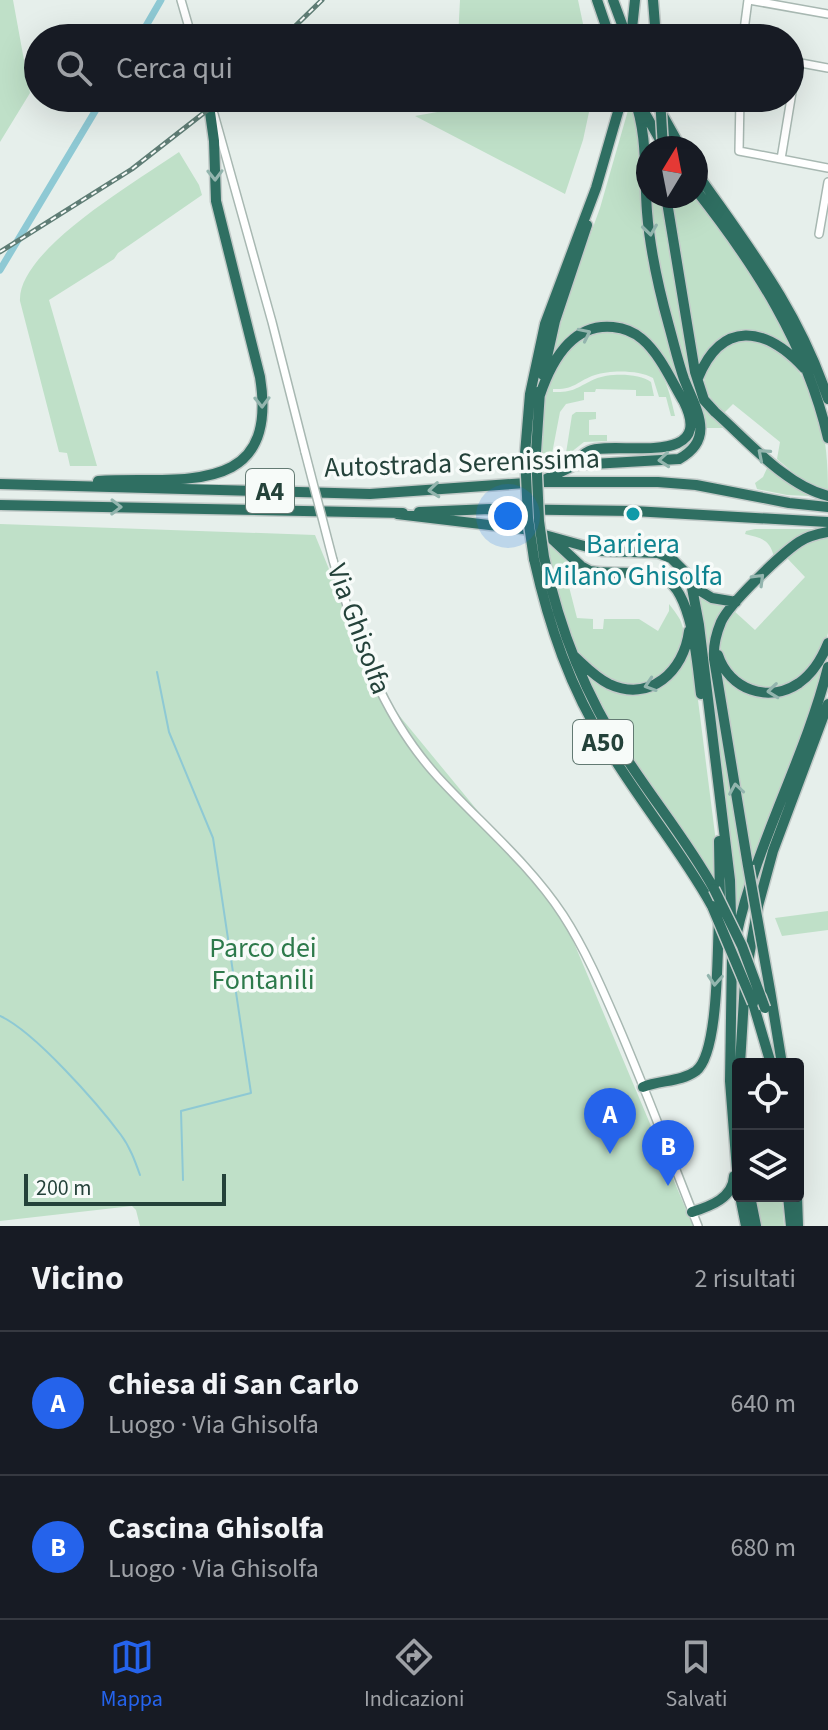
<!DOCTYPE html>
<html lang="it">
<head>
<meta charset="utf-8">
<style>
	:root { --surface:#171b24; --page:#20242c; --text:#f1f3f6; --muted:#9ea1a6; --line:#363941; --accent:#2563eb }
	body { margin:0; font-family:"Source Sans 3",sans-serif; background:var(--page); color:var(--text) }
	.controls { position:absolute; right:24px; bottom:24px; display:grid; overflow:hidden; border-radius:8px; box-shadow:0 8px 32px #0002 }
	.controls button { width:72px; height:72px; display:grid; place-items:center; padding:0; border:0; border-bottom:2px solid var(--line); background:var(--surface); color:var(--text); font:40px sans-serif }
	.compass { position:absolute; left:636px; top:136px; width:72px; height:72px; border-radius:50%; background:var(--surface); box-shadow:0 8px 32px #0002; rotate:10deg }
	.scale { position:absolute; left:24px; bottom:20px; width:202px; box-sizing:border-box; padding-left:8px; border:4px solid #24423a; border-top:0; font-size:22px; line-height:28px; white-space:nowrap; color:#24423a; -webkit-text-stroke:6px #f7fbf9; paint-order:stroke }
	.you { position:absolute; left:508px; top:516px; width:28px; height:28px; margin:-20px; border:6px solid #fff; border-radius:50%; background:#1a73e8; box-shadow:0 0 0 12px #1a73e833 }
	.badge { display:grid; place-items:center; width:52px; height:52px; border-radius:50%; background:var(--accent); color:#fff; font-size:26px; font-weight:700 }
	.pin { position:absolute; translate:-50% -66px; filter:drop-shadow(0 2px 4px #0008) }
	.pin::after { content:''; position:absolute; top:42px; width:28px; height:24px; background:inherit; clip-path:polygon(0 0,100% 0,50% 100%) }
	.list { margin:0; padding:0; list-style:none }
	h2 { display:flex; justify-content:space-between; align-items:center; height:104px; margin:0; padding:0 32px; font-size:34px }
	h2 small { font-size:26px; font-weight:400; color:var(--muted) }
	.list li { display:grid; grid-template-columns:52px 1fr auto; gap:24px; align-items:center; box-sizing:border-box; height:144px; padding:0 32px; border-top:2px solid var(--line) }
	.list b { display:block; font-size:30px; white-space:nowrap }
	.list p { margin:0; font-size:26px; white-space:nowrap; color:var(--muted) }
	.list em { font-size:26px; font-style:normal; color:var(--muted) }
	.icon { flex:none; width:44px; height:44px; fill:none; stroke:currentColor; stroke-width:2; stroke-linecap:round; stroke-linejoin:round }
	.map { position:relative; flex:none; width:828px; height:1226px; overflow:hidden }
	.search { position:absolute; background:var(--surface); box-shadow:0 8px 32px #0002; left:24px; right:24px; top:24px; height:88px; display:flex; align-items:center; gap:20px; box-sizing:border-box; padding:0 28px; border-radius:44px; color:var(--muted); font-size:30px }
	.sheet { height:392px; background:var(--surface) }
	nav { display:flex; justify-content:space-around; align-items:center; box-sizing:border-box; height:112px; border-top:2px solid var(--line); background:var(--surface); font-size:22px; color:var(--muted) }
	nav a { display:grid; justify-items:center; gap:4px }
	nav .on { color:var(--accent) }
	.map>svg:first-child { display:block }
	.green { fill:#bfe0c8 }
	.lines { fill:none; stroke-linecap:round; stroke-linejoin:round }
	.stream { stroke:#8ec9d4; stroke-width:2 }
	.canal { stroke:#8ec9d4; stroke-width:7 }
	.minor-casing { stroke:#a8b8b2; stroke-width:10 }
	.highway-casing { stroke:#c2cac8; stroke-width:13 }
	.minor { stroke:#fff; stroke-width:7 }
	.highway { stroke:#2f6f62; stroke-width:10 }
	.rail-casing { stroke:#5f7d75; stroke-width:5 }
	.rail { stroke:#f7fbf9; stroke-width:2; stroke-dasharray:6; stroke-linecap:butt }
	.minor-bridge-casing { stroke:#a8b8b2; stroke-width:10; stroke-linecap:butt }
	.highway-bridge-casing { stroke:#c2cac8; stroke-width:13; stroke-linecap:butt }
	.minor-bridge { stroke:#fff; stroke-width:7 }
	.highway-bridge { stroke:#2f6f62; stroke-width:10 }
	.oneway { stroke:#93b5ae }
	.culture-dot { fill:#0f9aa8; stroke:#f7fbf9; stroke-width:3 }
	.labels { text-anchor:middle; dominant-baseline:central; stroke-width:7; stroke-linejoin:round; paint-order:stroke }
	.shield { fill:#f7fbf9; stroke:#637a73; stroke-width:2 }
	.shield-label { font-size:26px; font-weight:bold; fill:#24423a }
	.street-label { font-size:28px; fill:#24423a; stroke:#f7fbf9 }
	.culture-label { font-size:28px; fill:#0d838f; stroke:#f7fbf9 }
	.park-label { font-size:28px; fill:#2d7a4b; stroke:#f7fbf9 }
</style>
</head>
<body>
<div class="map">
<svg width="828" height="1226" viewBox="0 0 828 1226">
	<rect width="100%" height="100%" fill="#e6efeb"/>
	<path class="green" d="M0,0H13L30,93L0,142Z
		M460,0H578L586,38H458Z
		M455,98H592L583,140L565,194L415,116L454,109Z
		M631,100L636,112L646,229L698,423L692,444L683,452L679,451L690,441L695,422L654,349L606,323L551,357L572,285L600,208Z
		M179,152L199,185L202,195L118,253L114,259L49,300L97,466H70L67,453L59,452L20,301C17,250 139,180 179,152Z
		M650,196H663L702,405L723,428H704C678,353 659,276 650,196Z
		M670,196H696L767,295L798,355C765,331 728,318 702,360L697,361Z
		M614,331C654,344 667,377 675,416H671L666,397H659L653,378C639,370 610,370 595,375C577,381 575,390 553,389V392C574,393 577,387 595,379C609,373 639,373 651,382L654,396H636V390L596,389L595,392H584V400L566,404L560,412L550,464L540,471C540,414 541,336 614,331Z
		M738,339C746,340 756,339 763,342C769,343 774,349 779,352C821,383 828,441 828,490L803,481L777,459L780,442L733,404L723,414C709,398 695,378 712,357C717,350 730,344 738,339Z
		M576,412H596V419L589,420V435H607V441L584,442L570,453H566L572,415Z
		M768,466L808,493V496L787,495L757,489L755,483L763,477Z
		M0,524L315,535L379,691L561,912L693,1226H140L136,1210L132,1206L0,1221Z
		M755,529H813V531L774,557C770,539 761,538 745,534L746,531Z
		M828,535C828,563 828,607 828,633C826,642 820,652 815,660C795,691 750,699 729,666C723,657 719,649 720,638C721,627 728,619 733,610L755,630L805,577L786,557L804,542Z
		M546,543L563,554L571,564L566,575L577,618L593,619V629H603L604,619H639L658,631L669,611V604C674,611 680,617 682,625C686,635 681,644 677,654C656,705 601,687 577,649C557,619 553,577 546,543Z
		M700,596L725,607L712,632L709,647L746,881L738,907H735Z
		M691,645L716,842L717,886L624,749L582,668L598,682L659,687L675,675Z
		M825,660L805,728L752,863L719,670L771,695Z
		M828,911V930L782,936L775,918Z
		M756,1196H782L784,1226H762Z"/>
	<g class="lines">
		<path class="stream" d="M157,672L169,732L213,838L251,1093L181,1111L183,1180
			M0,1016C34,1031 98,1104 121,1135C130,1147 135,1161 140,1175"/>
		<path class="canal" d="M139,38L161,0
			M0,270L103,98"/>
		<g class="minor-casing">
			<path id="minor" d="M181,0L192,38
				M749,0L828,14
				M743,38L748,0
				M790,61L828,68
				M740,98L739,151L828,168
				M214,114L272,322L305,452
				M781,159L797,62
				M819,234L828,182
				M333,560C356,639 381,714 437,776C479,822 529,863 563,915C585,949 601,986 617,1023C646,1090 671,1158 698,1226"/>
		</g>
		<g class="highway-casing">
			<path id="highway" d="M597,0L610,38
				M613,0L627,38
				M653,0L656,38
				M631,38L635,0
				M653,98L681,148
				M643,110L663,145
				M696,172C749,248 798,309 828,399
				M696,190C755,265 806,343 828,438
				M666,196L695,372L704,400L715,412C747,440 786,486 828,496
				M543,375L555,321L587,225
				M698,378C722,320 765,326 804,368
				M540,395C551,362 572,323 613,327C623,328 634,332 642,339C660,354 672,382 684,402C717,469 615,440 589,451C582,454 579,459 575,465
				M536,452L540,391
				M525,454L530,394L545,324L596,188L622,98
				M98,481C178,476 280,500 260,377L216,201L214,141L208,98
				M542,481L575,465L679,459C717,438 695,408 684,379C678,362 674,344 669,326C659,290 650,250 647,212C644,173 648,135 634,98
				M0,484L370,494L540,482H658L696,485L789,503L828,507
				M0,505L403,513
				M419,512L490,509L633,511L828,522
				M397,514L523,529L602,551L658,553L671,558L690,577L699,625L730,880L732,954L730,1081L738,1183
				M551,538L581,566L590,571C612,575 637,570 659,576C693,585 697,665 701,694
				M544,557C559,628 585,695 625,756C654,801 688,842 714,889
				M534,559C549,626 570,688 607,747C640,802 681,850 712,906
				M694,587L712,598L736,602
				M718,655C729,689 768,704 799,683C813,673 822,658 828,643
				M574,656C585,666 595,677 609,684C650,703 684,671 689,631
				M719,841L720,901
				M748,866L714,659C713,646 716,634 721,622C729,604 781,554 799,542C808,536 817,534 828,532
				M736,937C756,843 805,759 828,667
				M748,962L758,906L773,851L828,704
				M770,990L782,1064
				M753,1003L771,1064
				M740,1064L745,982
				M643,1087C660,1080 681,1082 696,1071C719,1053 717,952 719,921
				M740,1196L746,1226
				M750,1196L756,1226
				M788,1196L791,1226
				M797,1196L798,1226
				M692,1212C711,1206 733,1198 734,1176"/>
		</g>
		<use href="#minor" class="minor"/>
		<use href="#highway" class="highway"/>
		<g class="rail-casing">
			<path id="rail" d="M283,38L322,0
				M0,252L132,169L223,98"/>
		</g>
		<use href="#rail" class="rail"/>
		<g class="minor-bridge-casing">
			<path id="minor-bridge" d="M305,452L333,560"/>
		</g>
		<g class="highway-bridge-casing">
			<path id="highway-bridge" d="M660,98L663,148
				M536,452L539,521L544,557
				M525,454L528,518L534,559
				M748,866L770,990
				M714,889L742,946L765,1008
				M712,906L753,1003"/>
		</g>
		<use href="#minor-bridge" class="minor-bridge"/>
		<use href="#highway-bridge" class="highway-bridge"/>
	</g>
	<defs><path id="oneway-chevron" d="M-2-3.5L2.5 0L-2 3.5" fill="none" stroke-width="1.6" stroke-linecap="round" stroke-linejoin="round" transform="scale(2)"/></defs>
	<g class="oneway">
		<use href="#oneway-chevron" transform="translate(215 175) rotate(89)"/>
		<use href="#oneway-chevron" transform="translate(650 230) rotate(82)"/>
		<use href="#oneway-chevron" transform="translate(585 334) rotate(-26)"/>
		<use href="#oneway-chevron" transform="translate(262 402) rotate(89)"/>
		<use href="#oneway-chevron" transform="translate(763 454) rotate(-139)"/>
		<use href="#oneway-chevron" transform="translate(664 460) rotate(175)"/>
		<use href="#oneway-chevron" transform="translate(434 490) rotate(174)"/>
		<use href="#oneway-chevron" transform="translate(116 507) rotate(1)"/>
		<use href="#oneway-chevron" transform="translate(759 579) rotate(-45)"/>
		<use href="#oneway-chevron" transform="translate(650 685) rotate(162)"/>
		<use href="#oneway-chevron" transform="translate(773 691) rotate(174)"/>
		<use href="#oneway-chevron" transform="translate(736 789) rotate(-99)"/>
		<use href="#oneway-chevron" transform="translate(715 980) rotate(94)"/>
	</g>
	<circle class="culture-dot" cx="633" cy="514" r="8"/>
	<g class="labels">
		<g class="shield">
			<rect x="246" y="469" width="48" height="44" rx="6"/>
			<rect x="573" y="720" width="60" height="44" rx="6"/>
		</g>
		<g class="shield-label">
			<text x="270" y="491">A4</text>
			<text x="603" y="742">A50</text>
		</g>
		<g class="street-label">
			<text transform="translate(462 463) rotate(-2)">Autostrada Serenissima</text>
			<text transform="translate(359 629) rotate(70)">Via Ghisolfa</text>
		</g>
		<g class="culture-label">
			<text x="633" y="544">Barriera<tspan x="633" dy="32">Milano Ghisolfa</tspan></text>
		</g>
		<g class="park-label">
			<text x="263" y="948">Parco dei<tspan x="263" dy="32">Fontanili</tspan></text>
		</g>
	</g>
</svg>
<div class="controls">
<button><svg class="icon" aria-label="locate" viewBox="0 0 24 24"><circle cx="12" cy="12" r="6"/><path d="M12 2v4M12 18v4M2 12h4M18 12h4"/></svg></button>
<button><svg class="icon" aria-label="layers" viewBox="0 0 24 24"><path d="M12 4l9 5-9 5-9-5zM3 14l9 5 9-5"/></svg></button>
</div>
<svg class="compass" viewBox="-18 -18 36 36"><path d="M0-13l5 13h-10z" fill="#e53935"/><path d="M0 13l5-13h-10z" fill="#9ea1a6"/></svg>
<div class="scale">200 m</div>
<div class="you"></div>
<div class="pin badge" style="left:610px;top:1154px">A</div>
<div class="pin badge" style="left:668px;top:1186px">B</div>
<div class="search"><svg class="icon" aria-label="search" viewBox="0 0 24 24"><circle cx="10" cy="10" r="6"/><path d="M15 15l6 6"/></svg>Cerca qui</div>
</div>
<section class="sheet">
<h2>Vicino<small>2 risultati</small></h2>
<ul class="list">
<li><span class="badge">A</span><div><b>Chiesa di San Carlo</b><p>Luogo · Via Ghisolfa</p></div><em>640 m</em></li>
<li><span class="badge">B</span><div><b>Cascina Ghisolfa</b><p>Luogo · Via Ghisolfa</p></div><em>680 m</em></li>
</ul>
</section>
<nav>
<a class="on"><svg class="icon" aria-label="map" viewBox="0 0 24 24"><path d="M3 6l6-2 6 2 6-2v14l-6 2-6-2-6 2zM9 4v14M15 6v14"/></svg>Mappa</a>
<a><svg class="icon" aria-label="directions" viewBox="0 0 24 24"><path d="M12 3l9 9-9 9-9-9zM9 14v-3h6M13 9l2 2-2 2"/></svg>Indicazioni</a>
<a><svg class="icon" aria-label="saved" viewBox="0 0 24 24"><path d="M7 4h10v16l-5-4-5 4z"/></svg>Salvati</a>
</nav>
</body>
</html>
